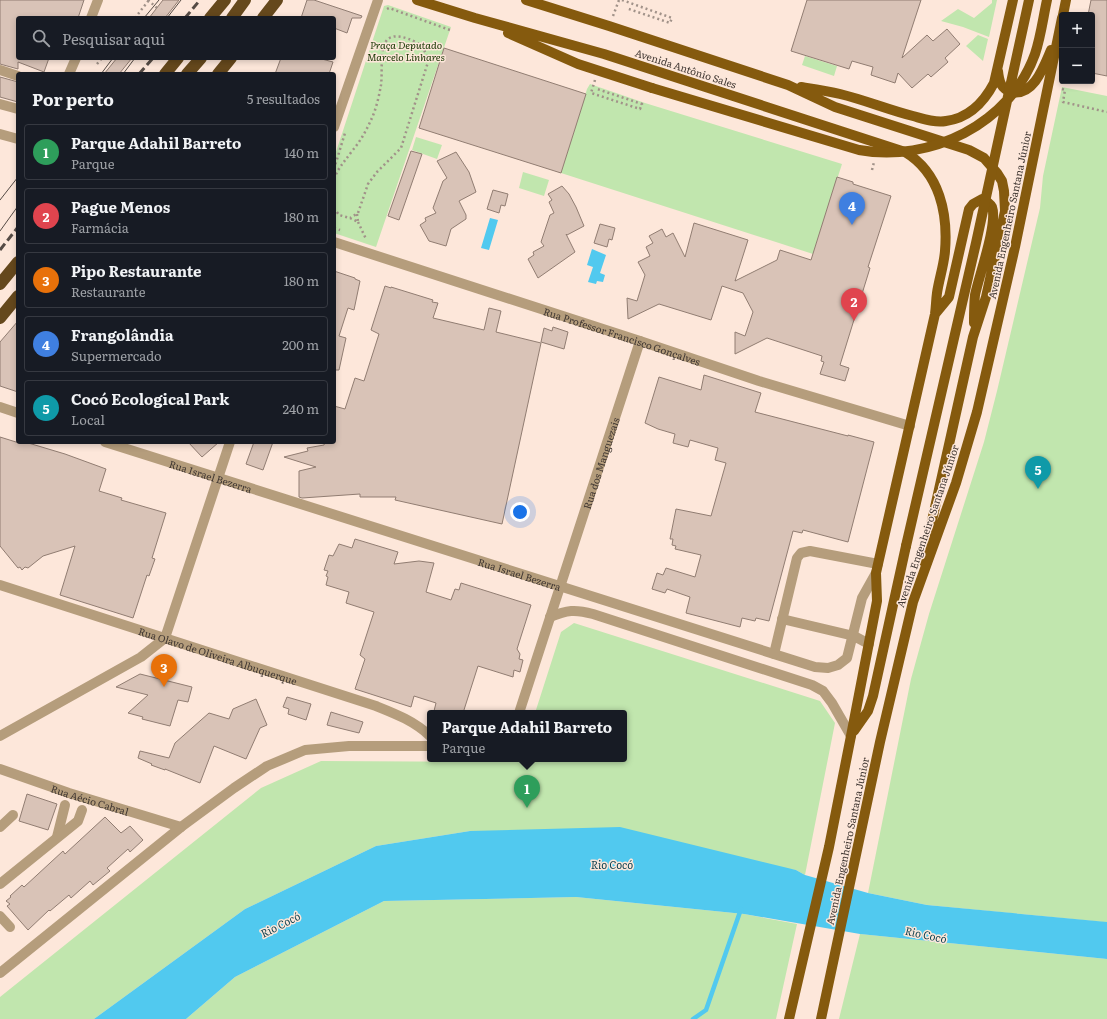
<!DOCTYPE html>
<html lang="pt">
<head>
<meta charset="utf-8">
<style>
	:root { --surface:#171b24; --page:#20242c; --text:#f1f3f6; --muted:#9ea1a6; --line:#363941; --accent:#806f0d }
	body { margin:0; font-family:Literata,serif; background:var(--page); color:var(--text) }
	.controls { position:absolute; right:12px; top:12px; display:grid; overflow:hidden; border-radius:4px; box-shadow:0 2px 6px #0003 }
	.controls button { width:36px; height:36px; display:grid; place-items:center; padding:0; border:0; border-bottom:1px solid var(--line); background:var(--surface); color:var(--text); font:20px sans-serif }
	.you { position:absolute; left:520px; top:512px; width:14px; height:14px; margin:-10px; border:3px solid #fff; border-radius:50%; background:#1a73e8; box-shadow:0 0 0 6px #1a73e833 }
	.badge { display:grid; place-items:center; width:26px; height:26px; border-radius:50%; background:var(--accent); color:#fff; font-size:13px; font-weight:700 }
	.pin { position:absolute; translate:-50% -33px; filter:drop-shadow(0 1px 2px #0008) }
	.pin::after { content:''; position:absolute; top:21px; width:14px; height:12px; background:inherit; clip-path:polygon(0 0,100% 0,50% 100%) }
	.popup { position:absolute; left:427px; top:710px; width:200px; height:52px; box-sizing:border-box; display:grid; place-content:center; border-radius:4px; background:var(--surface); filter:drop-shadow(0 1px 3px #0005); font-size:13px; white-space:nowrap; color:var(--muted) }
	.popup b { font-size:15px; color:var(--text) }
	.popup::after { content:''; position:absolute; left:50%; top:100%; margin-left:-8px; border:8px solid transparent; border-top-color:var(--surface) }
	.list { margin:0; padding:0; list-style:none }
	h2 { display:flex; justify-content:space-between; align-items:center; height:52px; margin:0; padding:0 16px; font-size:17px }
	h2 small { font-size:13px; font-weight:400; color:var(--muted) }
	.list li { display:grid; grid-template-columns:26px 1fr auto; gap:12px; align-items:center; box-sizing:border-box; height:56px; margin:0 8px 8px; padding:0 8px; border:1px solid var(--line); border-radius:4px }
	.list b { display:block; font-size:15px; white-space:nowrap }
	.list p { margin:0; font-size:13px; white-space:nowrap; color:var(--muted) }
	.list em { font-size:13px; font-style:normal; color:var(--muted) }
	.icon { flex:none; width:22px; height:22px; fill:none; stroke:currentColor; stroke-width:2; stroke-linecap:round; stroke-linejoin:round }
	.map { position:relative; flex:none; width:1107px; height:1019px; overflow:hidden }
	.search { position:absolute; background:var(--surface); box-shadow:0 2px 6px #0003; left:16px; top:16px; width:320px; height:44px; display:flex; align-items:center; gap:10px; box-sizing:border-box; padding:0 14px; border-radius:4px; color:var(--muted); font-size:15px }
	.panel { position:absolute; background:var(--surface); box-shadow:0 2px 6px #0003; left:16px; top:72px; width:320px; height:372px; border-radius:4px }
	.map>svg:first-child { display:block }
	.green { fill:#c1e6ae }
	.water { fill:#51c9ef }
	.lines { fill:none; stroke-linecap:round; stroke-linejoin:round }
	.stream { stroke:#51c9ef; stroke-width:4.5 }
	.building { fill:#d9c3b7; stroke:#917d72 }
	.path { stroke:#a19289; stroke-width:2.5; stroke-dasharray:2 3; stroke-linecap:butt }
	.minor { stroke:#b59d7c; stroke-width:10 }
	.major { stroke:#855a0e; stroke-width:10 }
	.highway { stroke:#65481c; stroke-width:12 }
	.tram { stroke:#554b45; stroke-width:1 }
	.rail { stroke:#554b45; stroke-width:3; stroke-dasharray:8 4; stroke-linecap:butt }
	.major-bridge { stroke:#855a0e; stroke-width:10 }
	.labels { text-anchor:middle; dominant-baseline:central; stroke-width:3; stroke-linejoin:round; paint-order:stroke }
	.park-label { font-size:10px; font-style:italic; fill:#153500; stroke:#fde7da }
	.street-label { font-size:10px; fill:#403732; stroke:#fde7da }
	.water-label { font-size:11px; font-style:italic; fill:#063d4d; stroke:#fde7da }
</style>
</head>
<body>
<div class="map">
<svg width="1107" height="1019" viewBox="0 0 1107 1019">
	<rect width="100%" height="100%" fill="#fde7da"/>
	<path class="green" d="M992,0H997L989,37L963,27L941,21L958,9L974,18L992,3Z
		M388,5L451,27L376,247L334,233V158L384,6Z
		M978,35L988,39L983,61L966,46Z
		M805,56L837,66L834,76L802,65Z
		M590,84L645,103L842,164L813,254L561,173L587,89Z
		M1062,87L1107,96V922H1103L927,905L868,893L911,679L929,614L984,442L997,391L1040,208L1043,176Z
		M416,137L442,145L437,159L412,150Z
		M523,172L549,180L544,196L519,188Z
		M574,623L820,701L835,723L805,875L796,870L470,831L376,846L245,909L94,1019H0V997L261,788L321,761L519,762L520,759H624V713H535L561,632Z
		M576,897L744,914L797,924L776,1019H186L235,977L384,901Z
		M860,934L1107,959V1019H839Z"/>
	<path class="water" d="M490,218L498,220L489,250L481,248Z
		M592,249L606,255L600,273L605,275L603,282L597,281L596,284L588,282L593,267L587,265Z
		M620,827L796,870L805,875L868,893L927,905L1107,922V959L860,934L744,914L576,897L384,901L235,977L186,1019H94L245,909L376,846L470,831Z"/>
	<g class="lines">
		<path class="stream" d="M693,1019L706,1010L741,909"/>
	</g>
	<path class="building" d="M0,0H84L78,18H18V58H49L44,72L18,62V69L0,64Z
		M163,0H179L165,18H149Z
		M307,0H314L362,16L361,18H352L347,33L334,28V18H301Z
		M807,0H921L902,58L927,35L933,41L947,29L960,44L945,58L948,62L931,77L928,74L912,88L898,73L895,83L871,75L873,67L852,61L849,69L791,51Z
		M1091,0H1107V76L1092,73V15H1088Z
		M444,48L586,94L561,173L419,128Z
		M117,58H132L119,74H104Z
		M281,58H318L333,62L329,74H275Z
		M0,77L18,82V102L0,97Z
		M411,151L422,154L399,220L388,216Z
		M456,152L469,172L476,192L459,201L466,215V219L451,229L446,246L429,241L420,225L426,221L425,218L436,213L433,208L443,181L447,178L437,161Z
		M837,177L853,182V184L891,196L868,267L870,268L840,365L849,368L845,381L820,374L824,362L821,361L822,356L767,338L735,354V332L745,336L753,312L743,293L722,286L711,320L659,304L628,319L627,298L637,301L645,275L638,262L650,256L646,247L653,243L649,236L662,229L666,237L673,233L685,257L694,223L748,240L735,281L777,260L780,250L811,260Z
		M562,186L569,194L576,207L584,226L567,235L566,234L575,252L538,278L528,259L534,255L533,252L544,246L541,242L550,215L554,213L549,202L552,200L548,194Z
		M493,190L508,194L505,206L501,205L499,213L487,209Z
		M600,224L615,228L612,240L609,239L607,247L594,243Z
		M334,271L355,278V279L360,281L354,310L348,308L339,336L346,338L339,370H334Z
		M385,286L391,288V287L433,300L432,302L438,303L433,318L484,330L489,308L501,311L496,332L541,343L502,524L395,500L396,497H360V494L302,498L299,497V471L316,467L284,457L308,451L307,448L324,445L325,442H334V406L345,409L355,378L364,381L379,334L371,330Z
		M18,321V392L0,386V342Z
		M553,327L568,332L564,349L541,342L544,328L552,331Z
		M704,375L761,393L755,412L848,436V435L874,442L848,542L803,530L802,533L793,531L769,621L756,618L755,621L742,618L740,627L686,613L690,597L667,589L665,593L652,589L657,573L663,575L666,568L695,577L701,555L675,549L676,546L672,545L673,539H670L676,509L711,516L726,463L715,460L718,448L690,440L688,447L673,443L675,434L658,429L645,423L659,377L701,390Z
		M0,437L16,442H25L65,454L106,469L99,491L122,498L121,500L166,513L152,558L155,559L149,576L147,575L133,618L60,595L75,546L43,556L28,568L25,567L22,570L20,567L18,568L0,546Z
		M188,442H219L202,457Z
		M254,442H273L263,470L246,464Z
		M355,539L398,552L394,564L419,561L434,563L426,592L451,600L455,589L459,590L461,583L531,605L517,649L520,654L519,659L523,660L520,672L514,670L513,677L478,666L463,713H440L434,711L436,703L414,696L411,707L355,689L365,659L360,655L374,612L346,603L349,592L326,585L328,577L326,576L328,571L324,570L329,555L333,556L339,544L352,548Z
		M140,674L192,687L188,702L178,700L170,726L142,719L143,717L128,713L148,695L116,687Z
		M287,697L311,704L306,720L288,714L289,709L283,707Z
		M256,699L267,725L260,728L246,759L214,746L200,783L165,769V770L151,765L152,764L138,758L140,751L169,758L175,743L209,713L229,719L233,709Z
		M331,712L363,722L359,733L327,725Z
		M27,794L57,804L48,830L19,821Z
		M105,817L121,833L130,826L143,840L130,852L128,849L107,868L110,871L93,885L90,881L71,898L69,895L50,911L49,910L28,930L7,906L10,904L6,901L11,897L10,896L22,885L24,887L63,851L65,854Z"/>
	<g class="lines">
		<path class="path" d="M148,0L157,8
			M622,0L672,18L670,23L626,8
			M387,9L389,8L450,30
			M613,16L619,0
			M135,18L149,0
			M97,64L102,58
			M595,80L591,93L640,109L642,104L597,89
			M1062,89L1065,90L1063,102L1107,112
			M334,169L345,133
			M872,170L874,162
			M334,179C338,168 345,161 352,151C360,142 366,131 371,120C376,110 379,96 381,85C384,60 373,22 416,42C423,46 427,54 428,62L401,148L377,172L368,184L358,213L350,218
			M334,208L339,215L350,218L358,222L357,214
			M358,222L366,239
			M334,228L340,230"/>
		<g class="minor">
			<path d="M91,18L98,0"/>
			<path d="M0,70L18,76"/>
			<path d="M69,74L76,58"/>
			<path d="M0,104L18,109"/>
			<path d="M334,127L378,0"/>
			<path d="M0,134L18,139"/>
			<path id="s1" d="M334,242L640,341L759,381L910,426"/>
			<path d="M0,407L18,413"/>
			<path id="s2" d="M105,442L815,667L828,668L838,665L847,658L862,598L876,573"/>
			<path id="s3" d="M0,585L376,706C396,714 414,721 430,736"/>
			<path d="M550,617C567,610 575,609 593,614L812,685L823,691L832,703L851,736"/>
			<path d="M782,619L854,636L869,644"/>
			<path d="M774,654L797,558L801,553L810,551L878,564"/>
			<path id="s4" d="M519,713L640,341"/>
			<path d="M0,736L141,657L165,638L230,442"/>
			<path id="s5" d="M0,769L69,793L181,827"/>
			<path d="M0,827L13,815"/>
			<path d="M57,837L65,805"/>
			<path d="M0,884L78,821L82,810"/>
			<path d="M0,916L10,927"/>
			<path d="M0,973L181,827L234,788L267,766L305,750L349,746H430"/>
		</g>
		<path class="major" d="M417,0L475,18L604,54L905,152C940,173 948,214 945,251C944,265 939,279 937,293C936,300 936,307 935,314L878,564L876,573L877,601L851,736L829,847L789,1019
			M526,0L609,26L788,85L835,107L969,150L984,158L997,173L1002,181L1004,191L1005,211L986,297L973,337L923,561
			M1063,15L1066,0
			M508,33L578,64L652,88
			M998,71C999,81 1001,90 1012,92C1034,96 1044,66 1051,50
			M801,87C814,89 828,91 840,94C865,100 889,110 913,116C924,119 935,123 946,121C969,118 984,102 994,83L1013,0
			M935,314L949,297L969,209L973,204L982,199C986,201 990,203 992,207C998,223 979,276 975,295C974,304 974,314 974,323
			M854,731L868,711L873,696L906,546
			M821,1019L880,742L913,602L956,483L977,412L1015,247L1062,18"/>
		<path class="highway" d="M210,18L225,0
			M232,18L245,0
			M263,18L277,0
			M165,74L178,58
			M187,74L201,58
			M218,74L231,58
			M0,284L18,262
			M0,318L18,296"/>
		<path class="tram" d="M144,18L159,0
			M167,18L181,0
			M101,74L113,58
			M123,74L135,58
			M0,200L18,177
			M0,231L18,206"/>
		<path class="rail" d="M185,18L200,0
			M139,74L153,58
			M0,250L18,227"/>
		<path class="major-bridge" d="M652,88L859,150C930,163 1010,124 1035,54C1041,36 1043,18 1047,0
			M906,546L976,243L1029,0"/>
	</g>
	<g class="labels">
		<g class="park-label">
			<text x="406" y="44">Praça Deputado<tspan x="406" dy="12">Marcelo Linhares</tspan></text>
		</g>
		<g class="street-label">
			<text transform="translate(686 68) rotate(18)">Avenida Antônio Sales</text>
			<text transform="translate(1009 215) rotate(-78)">Avenida Engenheiro Santana Júnior</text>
			<text stroke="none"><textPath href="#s1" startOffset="303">Rua Professor Francisco Gonçalves</textPath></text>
			<text stroke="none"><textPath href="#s4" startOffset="263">Rua dos Manguezais</textPath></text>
			<text stroke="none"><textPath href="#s2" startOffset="111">Rua Israel Bezerra</textPath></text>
			<text transform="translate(927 526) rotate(-71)">Avenida Engenheiro Santana Júnior</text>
			<text stroke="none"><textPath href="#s2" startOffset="435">Rua Israel Bezerra</textPath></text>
			<text stroke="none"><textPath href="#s3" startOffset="229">Rua Olavo de Oliveira Albuquerque</textPath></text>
			<text stroke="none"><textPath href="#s5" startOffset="95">Rua Aécio Cabral</textPath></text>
			<text transform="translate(847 841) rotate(-78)">Avenida Engenheiro Santana Júnior</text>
		</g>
		<g class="water-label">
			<text x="612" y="864">Rio Cocó</text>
			<text transform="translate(280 924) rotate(-27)">Rio Cocó</text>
			<text transform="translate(926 934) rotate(12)">Rio Cocó</text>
		</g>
	</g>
</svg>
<div class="controls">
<button>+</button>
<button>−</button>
</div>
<div class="you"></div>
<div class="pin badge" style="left:527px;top:808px;background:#2e9e5b">1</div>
<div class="popup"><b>Parque Adahil Barreto</b>Parque</div>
<div class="pin badge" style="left:854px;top:321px;background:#e0444e">2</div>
<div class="pin badge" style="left:164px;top:687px;background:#e8710a">3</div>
<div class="pin badge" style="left:852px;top:225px;background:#3f7fe0">4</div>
<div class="pin badge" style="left:1038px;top:489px;background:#0f9aa8">5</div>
<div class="search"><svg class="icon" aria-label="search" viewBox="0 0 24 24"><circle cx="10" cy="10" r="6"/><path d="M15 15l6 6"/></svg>Pesquisar aqui</div>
<section class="panel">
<h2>Por perto<small>5 resultados</small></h2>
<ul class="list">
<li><span class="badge" style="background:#2e9e5b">1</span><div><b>Parque Adahil Barreto</b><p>Parque</p></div><em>140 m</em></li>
<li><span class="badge" style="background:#e0444e">2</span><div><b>Pague Menos</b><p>Farmácia</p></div><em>180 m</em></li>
<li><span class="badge" style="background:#e8710a">3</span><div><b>Pipo Restaurante</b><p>Restaurante</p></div><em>180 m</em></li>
<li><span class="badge" style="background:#3f7fe0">4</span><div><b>Frangolândia</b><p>Supermercado</p></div><em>200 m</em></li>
<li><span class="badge" style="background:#0f9aa8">5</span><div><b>Cocó Ecological Park</b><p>Local</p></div><em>240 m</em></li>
</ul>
</section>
</div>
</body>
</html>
